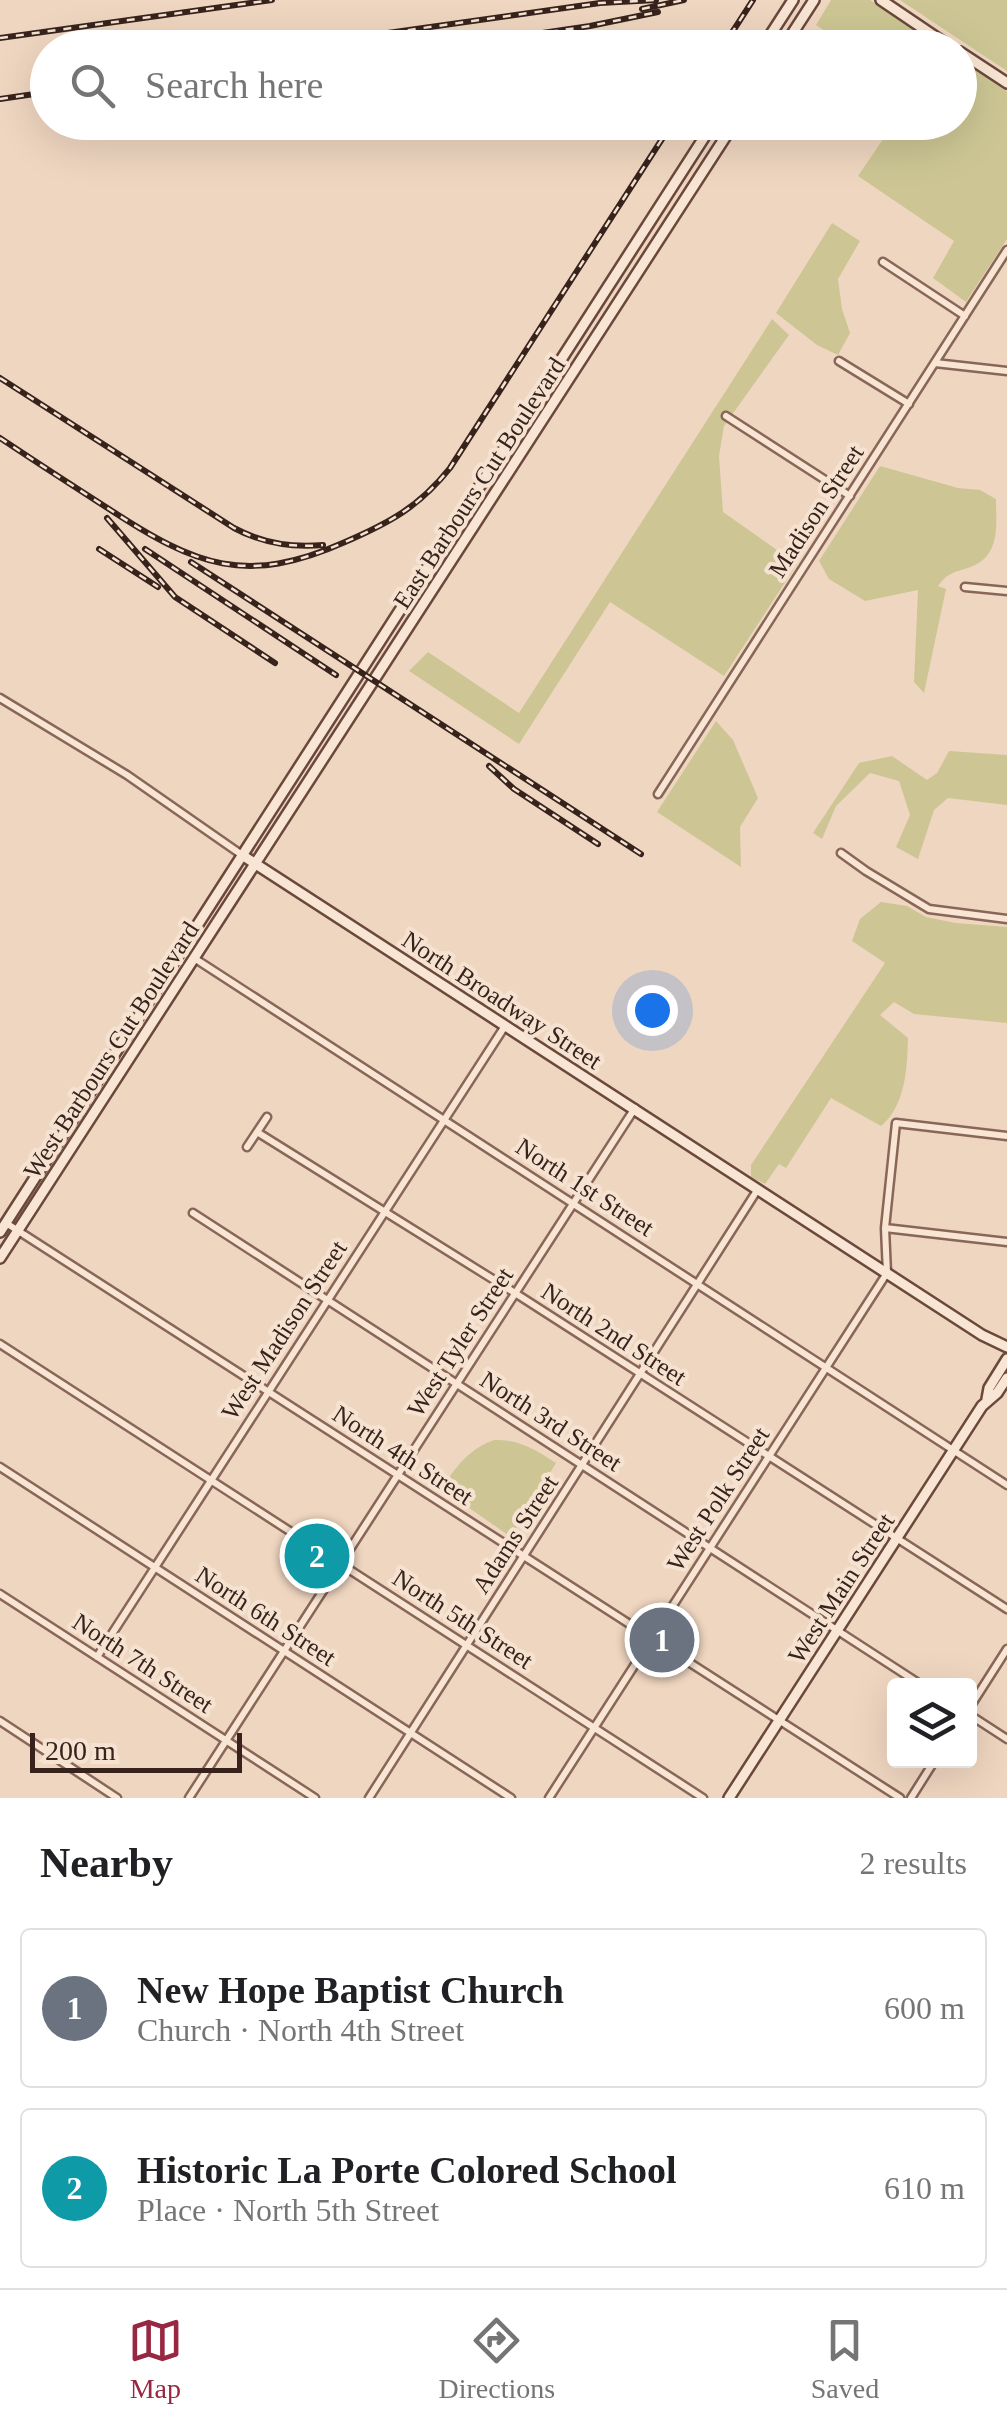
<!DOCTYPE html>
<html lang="en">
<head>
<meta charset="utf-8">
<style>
	:root { --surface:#fff; --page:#f2f2f2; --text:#202124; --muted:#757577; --line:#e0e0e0; --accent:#982742 }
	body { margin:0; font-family:"Times New Roman",serif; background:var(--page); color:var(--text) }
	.controls { position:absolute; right:30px; bottom:30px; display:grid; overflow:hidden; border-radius:10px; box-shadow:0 10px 40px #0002 }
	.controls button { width:90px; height:90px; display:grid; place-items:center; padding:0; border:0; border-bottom:2px solid var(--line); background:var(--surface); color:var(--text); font:50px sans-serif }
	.scale { position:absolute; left:30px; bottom:25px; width:212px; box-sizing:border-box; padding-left:10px; border:5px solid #37231c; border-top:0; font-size:28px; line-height:35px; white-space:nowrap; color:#37231c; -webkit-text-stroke:8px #f6e2d0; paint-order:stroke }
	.you { position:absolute; left:652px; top:1010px; width:35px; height:35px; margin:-25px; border:8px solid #fff; border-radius:50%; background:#1a73e8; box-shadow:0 0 0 15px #1a73e833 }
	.badge { display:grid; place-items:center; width:65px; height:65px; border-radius:50%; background:var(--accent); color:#fff; font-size:32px; font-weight:700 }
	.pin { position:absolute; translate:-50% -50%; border:5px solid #fff; box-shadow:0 2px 10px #0006 }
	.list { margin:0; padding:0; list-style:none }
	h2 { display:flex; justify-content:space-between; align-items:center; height:130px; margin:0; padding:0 40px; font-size:42px }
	h2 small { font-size:32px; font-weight:400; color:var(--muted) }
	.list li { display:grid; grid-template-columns:65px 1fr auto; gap:30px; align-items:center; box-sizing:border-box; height:160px; margin:0 20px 20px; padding:0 20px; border:2px solid var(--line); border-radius:10px }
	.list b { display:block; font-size:38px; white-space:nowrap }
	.list p { margin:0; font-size:32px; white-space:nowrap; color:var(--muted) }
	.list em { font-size:32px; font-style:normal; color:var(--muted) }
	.icon { flex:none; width:55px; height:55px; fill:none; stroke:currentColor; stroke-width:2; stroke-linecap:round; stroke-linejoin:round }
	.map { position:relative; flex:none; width:1007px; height:1798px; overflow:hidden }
	.search { position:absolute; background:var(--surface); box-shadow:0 10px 40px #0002; left:30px; right:30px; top:30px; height:110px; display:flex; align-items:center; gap:25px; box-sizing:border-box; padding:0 35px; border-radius:55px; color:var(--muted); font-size:38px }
	.sheet { height:490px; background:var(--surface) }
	nav { display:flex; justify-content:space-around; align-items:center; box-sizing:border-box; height:140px; border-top:2px solid var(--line); background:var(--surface); font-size:28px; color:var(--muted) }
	nav a { display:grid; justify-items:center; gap:5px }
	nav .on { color:var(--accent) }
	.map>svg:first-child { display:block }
	.green { fill:#cdc694 }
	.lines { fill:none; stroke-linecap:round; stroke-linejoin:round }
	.street-casing { stroke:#886658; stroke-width:11 }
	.secondary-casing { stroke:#6a483b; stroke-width:14 }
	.street { stroke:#f9e5d3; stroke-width:6 }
	.secondary { stroke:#f9e5d3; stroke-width:9 }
	.rail-casing { stroke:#37231c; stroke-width:6 }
	.rail { stroke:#f6e2d0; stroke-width:2.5; stroke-dasharray:8; stroke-linecap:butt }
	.labels { text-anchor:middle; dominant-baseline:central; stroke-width:8; stroke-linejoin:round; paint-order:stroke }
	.street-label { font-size:25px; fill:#37231c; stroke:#f6e2d0 }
</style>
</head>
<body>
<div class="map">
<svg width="1007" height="1798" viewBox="0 0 1007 1798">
	<rect width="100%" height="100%" fill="#efd6c0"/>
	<path class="green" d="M831,0H870L942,47H849L816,25Z
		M900,0H1007V71Z
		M960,60L1007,91V239L966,302L933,278L954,241L858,176L894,123L960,122Z
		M832,223L860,241L838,279L842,309L850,333L838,355L817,345L776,313Z
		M772,319L789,335L724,426L719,456L723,512L797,564L724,676L610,602L519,744L409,671L428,652L519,713Z
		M880,466L958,488L980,490L996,499C996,523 1001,554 973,566C956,573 950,570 938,586L946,589L924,693L914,682L918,590L865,601L829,579L819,561Z
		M716,721L733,740L758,798L740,827L741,867L657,812Z
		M949,751L1007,755V805L948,798L934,810L918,859L896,847L910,815L899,781L870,773L836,806L822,839L813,833L859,763L892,756L927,780L937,773Z
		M881,902L907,906L926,917L956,923L1007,927V1023L914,1014L894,1002L880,1015L908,1038C907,1068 906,1105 881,1126L831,1098L786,1168L779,1164L765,1184L751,1177V1165L885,963L852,941L860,919Z
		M494,1440C519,1439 536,1450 556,1463L513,1534L508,1535L442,1489C455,1467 469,1449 494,1440Z"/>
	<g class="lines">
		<g class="street-casing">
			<path id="street" d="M883,262L965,316
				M839,361L909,404
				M935,363L1007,371
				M726,416L850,496
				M965,587L1007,591
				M0,698L127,775L242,855
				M658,794L1007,250
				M841,853L866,871L929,909L1007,919
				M194,958L1007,1485
				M257,1132L515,1293L1007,1609
				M247,1147L267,1117
				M193,1213L923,1686
				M6,1223L900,1798
				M885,1228L1007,1242
				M0,1344L703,1798
				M0,1467L511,1798
				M0,1594L315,1798
				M97,1657L505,1026
				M970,1707L1007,1649
				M970,1715L1007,1739
				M0,1721L117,1798
				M189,1798L635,1108
				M369,1798L758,1189
				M549,1798L887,1273L885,1228L896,1123L1007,1136
				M911,1798L935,1760"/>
		</g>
		<g class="secondary-casing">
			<path id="secondary" d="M881,0L952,48
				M762,48L793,0
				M783,48L814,0
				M960,52L1007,83
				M242,855L982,1335L1007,1347
				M0,1232L714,122
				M0,1258L735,122
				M987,1399L989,1388L1007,1359
				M729,1798L982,1406L997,1393L1007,1378"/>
		</g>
		<use href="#street" class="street"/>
		<use href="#secondary" class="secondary"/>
		<g class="rail-casing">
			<path id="rail" d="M642,9L684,0
				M0,38L272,0
				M281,48L600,3L656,0
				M401,48L453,40
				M439,48L590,26L658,12
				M722,48L753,0
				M0,99L48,92
				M0,378L234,528C262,543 291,548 323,545
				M0,438C36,462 73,486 109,509C196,566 246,586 345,542C389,523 419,507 450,468L673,122
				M107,518L175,597L275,663
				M99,549L158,587
				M145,549L336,675
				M191,562L641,854
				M489,766L514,789L598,844"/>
		</g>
		<use href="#rail" class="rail"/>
	</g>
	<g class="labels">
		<g class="street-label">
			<text transform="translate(479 483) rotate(-57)">East Barbours Cut Boulevard</text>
			<text transform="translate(816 511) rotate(-57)">Madison Street</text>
			<text transform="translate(502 1000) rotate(33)">North Broadway Street</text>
			<text transform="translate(111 1050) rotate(-57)">West Barbours Cut Boulevard</text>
			<text transform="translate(585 1187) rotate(33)">North 1st Street</text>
			<text transform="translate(284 1330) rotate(-57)">West Madison Street</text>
			<text transform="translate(614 1334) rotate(33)">North 2nd Street</text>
			<text transform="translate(460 1342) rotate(-57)">West Tyler Street</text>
			<text transform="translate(551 1421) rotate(33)">North 3rd Street</text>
			<text transform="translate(403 1455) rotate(33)">North 4th Street</text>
			<text transform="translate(718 1499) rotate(-57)">West Polk Street</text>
			<text transform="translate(515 1534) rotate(-57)">Adams Street</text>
			<text transform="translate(841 1588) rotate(-57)">West Main Street</text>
			<text transform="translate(266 1616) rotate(33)">North 6th Street</text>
			<text transform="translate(463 1619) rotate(33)">North 5th Street</text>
			<text transform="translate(143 1663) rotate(33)">North 7th Street</text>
		</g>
	</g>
</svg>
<div class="controls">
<button><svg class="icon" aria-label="layers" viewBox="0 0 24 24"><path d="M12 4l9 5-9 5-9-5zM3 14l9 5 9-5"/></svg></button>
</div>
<div class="scale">200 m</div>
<div class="you"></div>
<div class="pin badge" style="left:662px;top:1640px;background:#6b7280">1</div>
<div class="pin badge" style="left:317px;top:1556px;background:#0f9aa8">2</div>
<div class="search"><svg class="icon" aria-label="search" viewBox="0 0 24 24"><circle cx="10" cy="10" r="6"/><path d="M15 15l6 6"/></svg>Search here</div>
</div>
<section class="sheet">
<h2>Nearby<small>2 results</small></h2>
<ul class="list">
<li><span class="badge" style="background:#6b7280">1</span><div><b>New Hope Baptist Church</b><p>Church · North 4th Street</p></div><em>600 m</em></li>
<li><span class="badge" style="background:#0f9aa8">2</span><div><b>Historic La Porte Colored School</b><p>Place · North 5th Street</p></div><em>610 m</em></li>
</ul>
</section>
<nav>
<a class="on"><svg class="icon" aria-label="map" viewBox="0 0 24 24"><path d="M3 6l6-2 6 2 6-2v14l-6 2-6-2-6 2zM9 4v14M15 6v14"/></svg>Map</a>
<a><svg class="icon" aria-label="directions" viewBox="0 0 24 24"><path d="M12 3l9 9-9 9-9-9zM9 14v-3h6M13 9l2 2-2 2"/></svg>Directions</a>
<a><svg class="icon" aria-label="saved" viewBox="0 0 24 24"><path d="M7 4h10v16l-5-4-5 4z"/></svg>Saved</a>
</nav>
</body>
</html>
